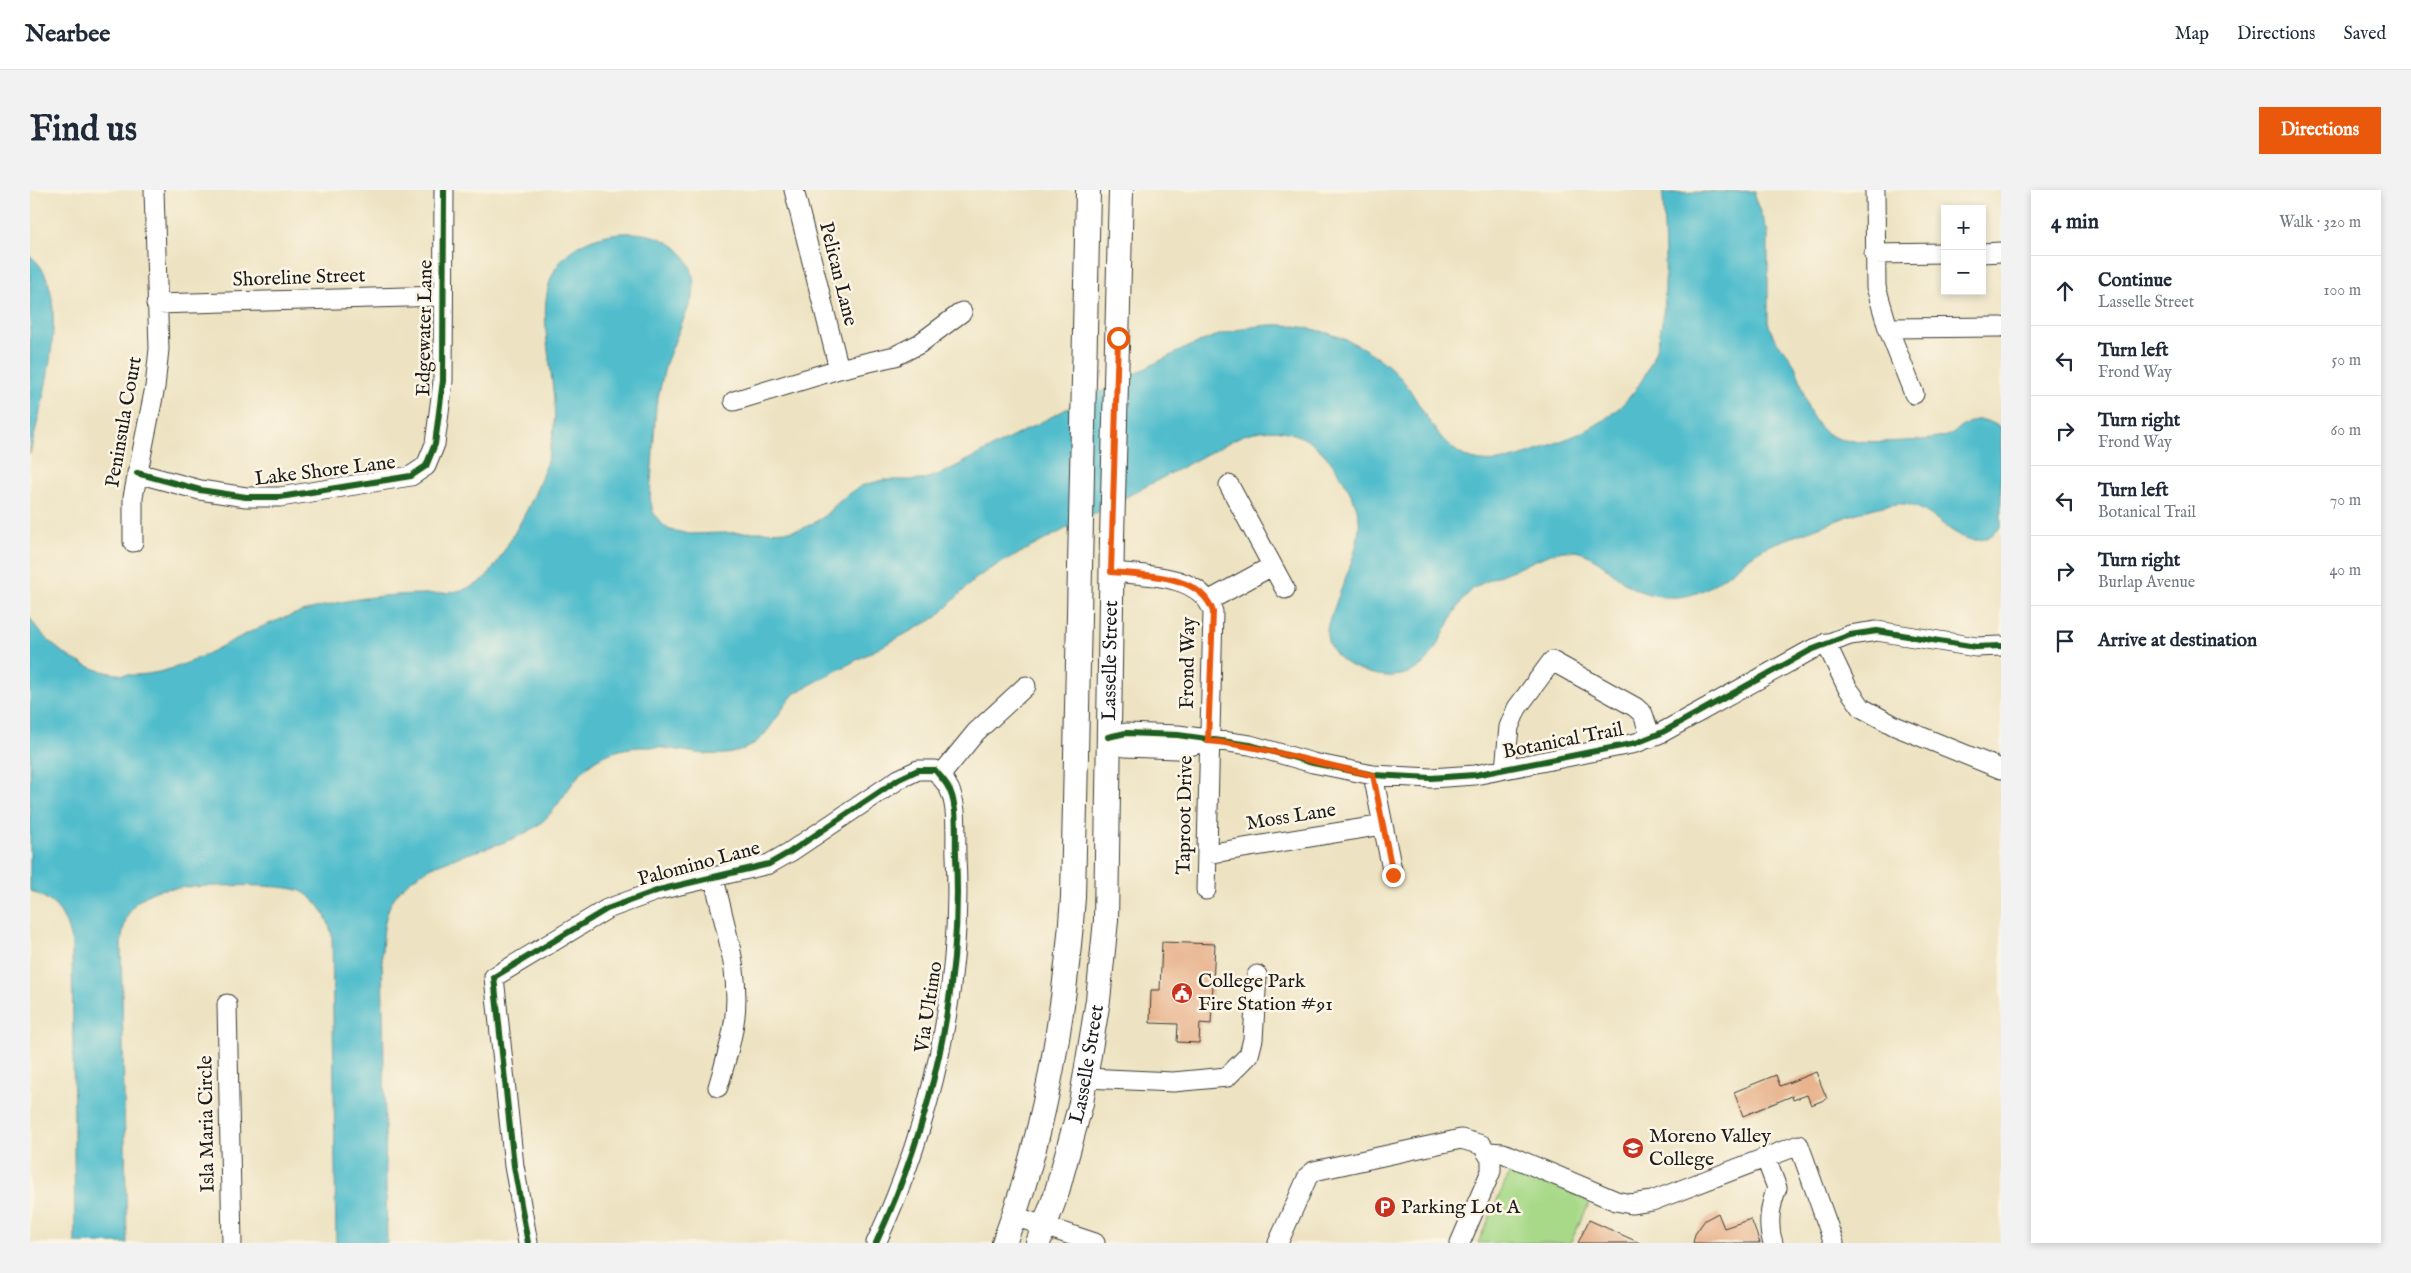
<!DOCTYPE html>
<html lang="en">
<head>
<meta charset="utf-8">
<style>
	:root { --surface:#fff; --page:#f2f2f3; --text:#1f2937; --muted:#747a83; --line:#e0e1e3; --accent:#ea580c }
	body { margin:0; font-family:"IM FELL English",serif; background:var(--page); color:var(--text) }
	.controls { position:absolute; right:15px; top:15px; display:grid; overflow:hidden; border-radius:0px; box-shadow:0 2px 8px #0003 }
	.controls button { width:45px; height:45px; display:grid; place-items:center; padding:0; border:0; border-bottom:1px solid var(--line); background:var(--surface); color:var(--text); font:25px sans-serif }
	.stop { position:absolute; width:15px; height:15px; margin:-11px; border:4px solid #ea580c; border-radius:50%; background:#fff }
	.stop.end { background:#ea580c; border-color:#fff; box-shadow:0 1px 5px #0008 }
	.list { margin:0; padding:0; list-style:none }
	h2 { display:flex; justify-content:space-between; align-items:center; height:65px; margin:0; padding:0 20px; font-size:21px }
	h2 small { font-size:16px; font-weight:400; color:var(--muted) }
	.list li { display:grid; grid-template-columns:32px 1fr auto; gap:15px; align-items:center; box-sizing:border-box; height:70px; padding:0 20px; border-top:1px solid var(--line) }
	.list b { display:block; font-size:19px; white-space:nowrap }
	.list p { margin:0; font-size:16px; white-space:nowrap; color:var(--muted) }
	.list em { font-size:16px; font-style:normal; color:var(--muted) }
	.icon { flex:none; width:28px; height:28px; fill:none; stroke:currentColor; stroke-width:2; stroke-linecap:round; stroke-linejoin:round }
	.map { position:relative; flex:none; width:1971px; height:1053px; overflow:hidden; border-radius:0px }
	header { display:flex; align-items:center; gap:30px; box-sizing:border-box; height:70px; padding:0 25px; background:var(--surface); border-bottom:1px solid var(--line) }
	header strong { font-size:24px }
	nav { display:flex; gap:28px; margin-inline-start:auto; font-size:18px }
	.intro { display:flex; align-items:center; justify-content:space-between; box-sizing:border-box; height:120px; padding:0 30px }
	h1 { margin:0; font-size:35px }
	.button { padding:12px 22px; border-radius:0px; background:var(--accent); color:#fff; font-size:18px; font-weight:700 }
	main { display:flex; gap:30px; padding:0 30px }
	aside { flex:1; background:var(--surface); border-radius:0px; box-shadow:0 2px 8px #0003 }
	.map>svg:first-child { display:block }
	.green { fill:#a7d988; stroke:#627a52 }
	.water { fill:#51bdcc; stroke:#366c74 }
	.building { fill:#e8b38d }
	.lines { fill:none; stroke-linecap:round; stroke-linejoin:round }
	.minor-casing { stroke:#3b3a35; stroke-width:21 }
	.major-casing { stroke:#3b3a35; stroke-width:26 }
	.minor { stroke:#fff; stroke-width:19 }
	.major { stroke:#fff; stroke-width:24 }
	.cycleway-casing { stroke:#fcf5e5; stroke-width:9 }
	.cycleway { stroke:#1b5e20; stroke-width:6 }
	.route { stroke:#ea580c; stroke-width:6 }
	.labels { text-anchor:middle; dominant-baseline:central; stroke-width:5; stroke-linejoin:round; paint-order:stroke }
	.street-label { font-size:20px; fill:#1c1c1c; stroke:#fcf5e5 }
	.poi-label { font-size:20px; fill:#1c1c1c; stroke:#fcf5e5; text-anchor:start }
</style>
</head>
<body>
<header>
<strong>Nearbee</strong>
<nav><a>Map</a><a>Directions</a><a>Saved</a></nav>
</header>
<div class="intro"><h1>Find us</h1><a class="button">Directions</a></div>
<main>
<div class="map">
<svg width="1971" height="1053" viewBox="0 0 1971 1053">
	<rect width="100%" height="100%" fill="#fcf5e5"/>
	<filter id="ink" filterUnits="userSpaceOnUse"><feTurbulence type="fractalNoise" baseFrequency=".02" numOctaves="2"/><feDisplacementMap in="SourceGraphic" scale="10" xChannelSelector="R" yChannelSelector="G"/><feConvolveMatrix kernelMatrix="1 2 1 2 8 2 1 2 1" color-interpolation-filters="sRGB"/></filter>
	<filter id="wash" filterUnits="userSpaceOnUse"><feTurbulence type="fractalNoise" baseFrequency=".0096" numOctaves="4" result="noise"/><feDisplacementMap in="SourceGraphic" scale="20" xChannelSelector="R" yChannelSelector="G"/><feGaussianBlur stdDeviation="1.12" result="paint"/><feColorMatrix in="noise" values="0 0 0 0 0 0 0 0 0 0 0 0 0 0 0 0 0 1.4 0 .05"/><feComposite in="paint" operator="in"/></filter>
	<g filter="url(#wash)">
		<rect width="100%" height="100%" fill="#ede3c2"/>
		<path class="green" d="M1483,975L1560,1012L1540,1053H1448Z"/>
		<path class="water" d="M1725,1V9L1738,42V131C1744,157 1756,156 1765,176C1774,194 1773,215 1786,232C1792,242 1803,248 1814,250C1832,253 1899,252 1916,246C1927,242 1935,232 1946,230C1955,229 1964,233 1971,238V337C1933,378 1908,310 1867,314C1838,317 1811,329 1784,339C1769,345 1753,350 1738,356C1705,372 1681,410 1639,407C1626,406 1610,403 1598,395C1581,383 1566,364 1544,361C1528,359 1511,368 1497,374C1481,382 1458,388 1443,399C1412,425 1411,484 1363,486C1347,487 1330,481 1316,473C1306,467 1296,455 1297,442C1297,434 1302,424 1305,416C1313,392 1327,365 1329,339C1331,323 1323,307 1315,293C1291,252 1262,230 1213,245L958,380L944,390L907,427L765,503C750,519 742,540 725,553C690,577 653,556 615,557C602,557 590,559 578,564C543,576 535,616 507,636C465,665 394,663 364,708C354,723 353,744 352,762L357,1053H306L302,745C297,726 290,712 273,702C255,692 160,696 136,699C129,699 120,703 114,707C96,717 93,737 91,756L97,1053H45L42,754C35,725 29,712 0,701V428C22,462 60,485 102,485C146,485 182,460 220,442C246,430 274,420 302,414C324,409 346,406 368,405C391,403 422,406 443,396C454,391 462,381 468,371C493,329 519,286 524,236C529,187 498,113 530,72C564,27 674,31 663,106L636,173L626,216L620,307L623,323L633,335L640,340L660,344L761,341L772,339L792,328L813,308L831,296L853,290H892L915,282C969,254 1022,226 1076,199C1132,171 1190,132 1254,135C1301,138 1353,160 1380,200C1394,222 1406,248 1429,263C1453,279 1487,269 1511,259C1529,251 1550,245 1566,235C1652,182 1634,89 1633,3Z
			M0,66C47,99 10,217 0,264Z"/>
		<g id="blocks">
			<path class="building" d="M1132,752L1185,754L1181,834L1170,833L1169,853L1147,852L1148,834L1120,833L1121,800H1130Z
				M1786,882L1797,909L1781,915L1777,905L1763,910L1762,906L1713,926L1704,902L1746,885L1750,896Z
				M1688,1023L1694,1038L1721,1029L1730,1053H1663L1665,1044L1675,1030Z
				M1559,1030L1610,1053H1548Z"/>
		</g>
	</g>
	<g filter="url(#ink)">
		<use href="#blocks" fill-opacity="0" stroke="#3b3a35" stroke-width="1"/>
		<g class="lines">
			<g class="minor-casing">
				<path id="minor" d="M764,0L809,179
					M1845,0L1846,97L1858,138L1884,204
					M1952,63L1971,62
					M1844,64L1915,63
					M126,114L412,106
					M1858,138L1971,137
					M704,211L809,179L865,166L889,154L932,122
					M107,283L170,300L216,307H250L381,286L396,276L405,254L413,191L414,0
					M1199,295L1255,399
					M103,352V307L125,197L129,159L124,0
					M1081,382C1114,385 1172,384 1183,422L1176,700
					M1180,410L1242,376
					M1796,453L1817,497L1832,518L1865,536L1971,579
					M1078,547L1096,543L1148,545L1220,555L1283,573L1343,585L1401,588L1445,585L1606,553L1631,543L1781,460L1820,445L1847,441L1946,457L1971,456
					M1078,547L1095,557L1147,559L1175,552
					M1475,579L1479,537L1487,518L1522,471L1605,517L1613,524L1621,548
					M1343,585L1363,685
					M910,586L946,542L996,496
					M1177,664L1353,635
					M684,688C694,735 712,785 704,833C701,855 694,876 688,897
					M197,814L202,1053
					M1056,888L1143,892L1197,887L1219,865L1223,849L1227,785
					M1459,962L1473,963L1586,1011L1601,1014L1622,1011L1769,955L1804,1053
					M1736,969L1747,998C1740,1015 1737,1036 1743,1053
					M984,1026L1065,1053
					M498,1053L484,976L464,787L577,719L629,700L739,674L760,662L869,589L888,580H905C909,585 914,590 917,595C929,613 925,645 926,666C933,797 901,935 846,1053
					M1248,1053L1278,986L1284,981L1431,949L1452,955L1461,969V981L1430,1053"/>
			</g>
			<g class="major-casing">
				<g id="major">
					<path d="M974,1053C1016,942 1035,824 1043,707L1058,0"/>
					<path id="s1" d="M1008,1053L1026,1005L1051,913L1068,810L1076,730L1082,347L1091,0"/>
				</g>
			</g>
			<use href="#minor" class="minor"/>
			<use href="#major" class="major"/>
			<g class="cycleway-casing">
				<path id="cycleway" d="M107,283L170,300L216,307H250L381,286L396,276L405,254L413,191L414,0
					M1078,547L1096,543L1148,545L1220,555L1283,573L1343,585L1401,588L1445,585L1606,553L1631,543L1781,460L1820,445L1847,441L1946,457L1971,456
					M498,1053L484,976L464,787L577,719L629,700L739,674L760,662L869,589L888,580H905C909,585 914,590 917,595C929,613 925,645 926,666C933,797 901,935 846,1053"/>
			</g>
			<use href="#cycleway" class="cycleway"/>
		</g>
	</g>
	<g class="lines" filter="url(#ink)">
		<path class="route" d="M1088,148L1081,382C1114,385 1172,384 1183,422L1178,551C1234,556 1288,574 1343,585L1363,685"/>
	</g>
	<defs>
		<g id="civic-disc" transform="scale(1.125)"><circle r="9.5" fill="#c8321e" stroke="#fcf5e5"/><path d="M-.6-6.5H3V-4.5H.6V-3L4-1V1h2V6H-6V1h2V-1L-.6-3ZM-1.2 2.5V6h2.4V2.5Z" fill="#fff"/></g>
		<g id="university-disc" transform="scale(1.125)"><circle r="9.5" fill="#c8321e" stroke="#fcf5e5"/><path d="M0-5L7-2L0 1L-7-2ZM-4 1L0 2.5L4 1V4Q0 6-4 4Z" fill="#fff"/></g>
		<g id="parking-disc" transform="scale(1.125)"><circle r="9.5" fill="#c8321e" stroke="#fcf5e5"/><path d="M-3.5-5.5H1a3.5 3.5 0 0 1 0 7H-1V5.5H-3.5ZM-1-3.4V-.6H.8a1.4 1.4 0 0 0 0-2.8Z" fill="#fff"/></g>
	</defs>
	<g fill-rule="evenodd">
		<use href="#civic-disc" x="1152" y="803"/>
		<use href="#university-disc" x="1603" y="958"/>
		<use href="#parking-disc" x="1355" y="1017"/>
	</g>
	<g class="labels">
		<g class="street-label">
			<text transform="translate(808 84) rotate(76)">Pelican Lane</text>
			<text transform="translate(269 88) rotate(-2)">Shoreline Street</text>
			<text transform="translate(395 138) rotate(-89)">Edgewater Lane</text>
			<text transform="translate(94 232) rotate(-80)">Peninsula Court</text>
			<text transform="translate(295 281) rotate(-7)">Lake Shore Lane</text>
			<text stroke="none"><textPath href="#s1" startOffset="591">Lasselle Street</textPath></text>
			<text transform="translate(1158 473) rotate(-89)">Frond Way</text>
			<text transform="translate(1533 551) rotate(-11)">Botanical Trail</text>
			<text transform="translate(1155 625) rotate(-89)">Taproot Drive</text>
			<text transform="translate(1261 627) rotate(-9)">Moss Lane</text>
			<text transform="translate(669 674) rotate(-15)">Palomino Lane</text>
			<text transform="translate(899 817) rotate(-81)">Via Ultimo</text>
			<text stroke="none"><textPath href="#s1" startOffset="186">Lasselle Street</textPath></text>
			<text transform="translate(177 934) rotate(-91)">Isla Maria Circle</text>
		</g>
		<g class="poi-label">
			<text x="1168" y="791">College Park<tspan x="1168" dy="23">Fire Station #91</tspan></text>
			<text x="1619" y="946">Moreno Valley<tspan x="1619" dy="23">College</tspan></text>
			<text x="1371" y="1017">Parking Lot A</text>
		</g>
	</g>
</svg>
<div class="controls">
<button>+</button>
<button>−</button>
</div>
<div class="stop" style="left:1088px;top:148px"></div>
<div class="stop end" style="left:1363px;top:685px"></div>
</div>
<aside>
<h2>4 min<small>Walk · 320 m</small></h2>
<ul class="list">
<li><svg class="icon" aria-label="ahead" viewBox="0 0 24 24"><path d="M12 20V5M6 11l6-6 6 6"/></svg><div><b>Continue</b><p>Lasselle Street</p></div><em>100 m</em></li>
<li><svg class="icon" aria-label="left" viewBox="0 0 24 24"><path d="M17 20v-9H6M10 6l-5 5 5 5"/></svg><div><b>Turn left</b><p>Frond Way</p></div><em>50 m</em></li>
<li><svg class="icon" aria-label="right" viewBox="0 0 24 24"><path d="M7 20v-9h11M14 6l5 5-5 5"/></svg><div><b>Turn right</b><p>Frond Way</p></div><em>60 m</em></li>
<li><svg class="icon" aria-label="left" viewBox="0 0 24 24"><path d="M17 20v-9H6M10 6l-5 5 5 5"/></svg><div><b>Turn left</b><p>Botanical Trail</p></div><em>70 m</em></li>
<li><svg class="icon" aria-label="right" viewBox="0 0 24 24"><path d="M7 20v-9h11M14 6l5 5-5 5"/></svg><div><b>Turn right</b><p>Burlap Avenue</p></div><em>40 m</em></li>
<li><svg class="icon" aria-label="arrive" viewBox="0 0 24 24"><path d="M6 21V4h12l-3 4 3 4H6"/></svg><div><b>Arrive at destination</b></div></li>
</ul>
</aside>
</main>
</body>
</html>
